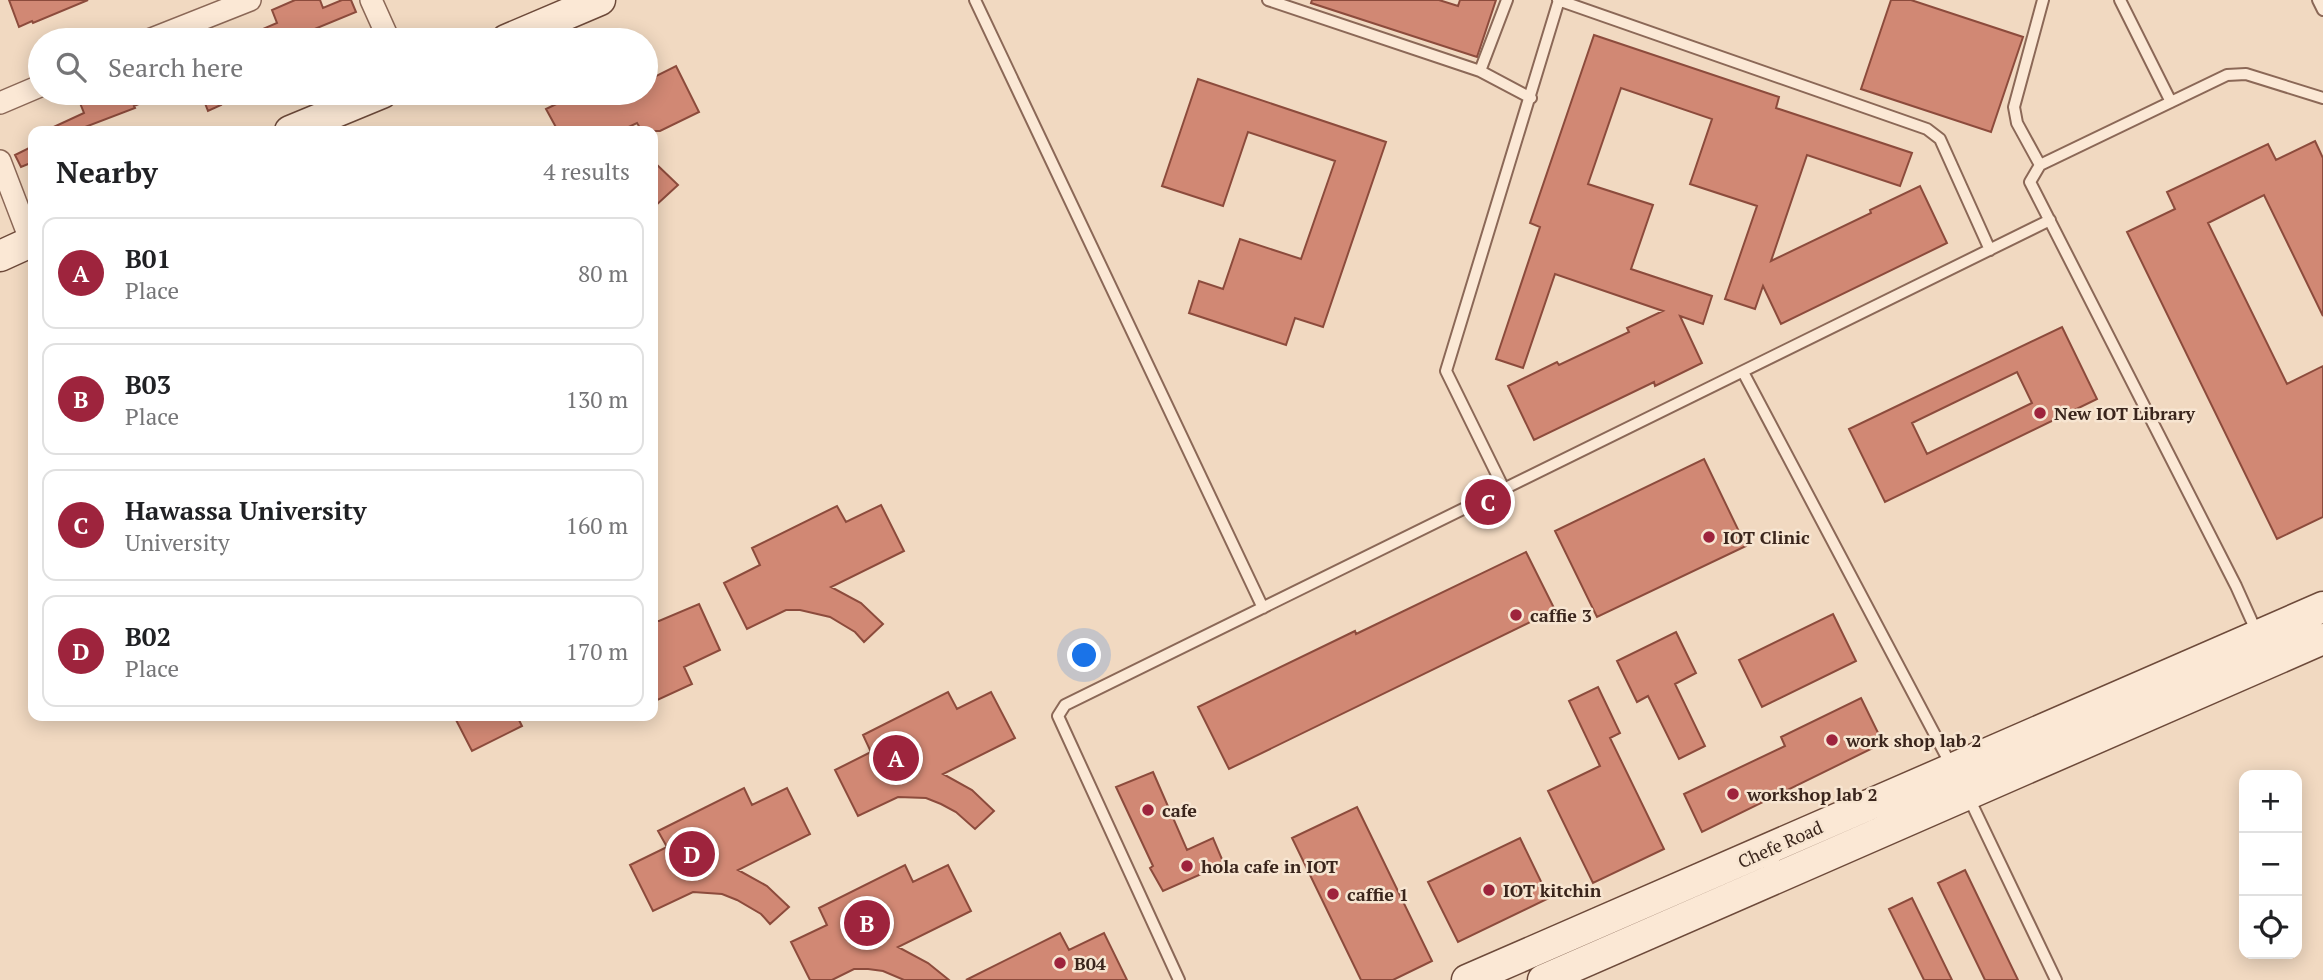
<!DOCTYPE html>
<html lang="en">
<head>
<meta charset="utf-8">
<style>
	:root { --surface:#fff; --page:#f6f6f6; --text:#202124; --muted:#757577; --line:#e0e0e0; --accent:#9e243d }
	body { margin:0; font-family:"PT Serif",serif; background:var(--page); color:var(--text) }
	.controls { position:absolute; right:21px; bottom:21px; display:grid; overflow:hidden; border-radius:14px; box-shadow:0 4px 18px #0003 }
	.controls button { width:63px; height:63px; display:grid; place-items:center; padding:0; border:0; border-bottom:2px solid var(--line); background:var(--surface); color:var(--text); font:35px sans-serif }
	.you { position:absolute; left:1085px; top:656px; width:24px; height:24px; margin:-18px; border:5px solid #fff; border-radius:50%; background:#1a73e8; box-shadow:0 0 0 10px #1a73e833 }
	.badge { display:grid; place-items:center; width:46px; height:46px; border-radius:50%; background:var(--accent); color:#fff; font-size:23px; font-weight:700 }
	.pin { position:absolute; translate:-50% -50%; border:4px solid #fff; box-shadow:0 2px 7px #0006 }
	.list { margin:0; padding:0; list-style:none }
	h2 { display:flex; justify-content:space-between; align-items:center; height:91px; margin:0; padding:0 28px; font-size:30px }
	h2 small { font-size:23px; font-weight:400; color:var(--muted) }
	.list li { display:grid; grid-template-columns:46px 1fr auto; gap:21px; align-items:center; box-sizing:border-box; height:112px; margin:0 14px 14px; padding:0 14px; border:2px solid var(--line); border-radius:14px }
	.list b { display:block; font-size:26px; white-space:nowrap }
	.list p { margin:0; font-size:23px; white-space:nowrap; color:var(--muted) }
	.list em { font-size:23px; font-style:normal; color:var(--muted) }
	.icon { flex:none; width:38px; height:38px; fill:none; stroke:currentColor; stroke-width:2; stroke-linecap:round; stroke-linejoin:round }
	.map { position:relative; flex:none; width:2323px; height:980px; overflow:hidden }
	.search { position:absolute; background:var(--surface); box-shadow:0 4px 18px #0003; left:28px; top:28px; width:630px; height:77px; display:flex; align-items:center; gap:18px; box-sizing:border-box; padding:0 24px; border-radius:38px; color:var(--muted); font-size:26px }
	.panel { position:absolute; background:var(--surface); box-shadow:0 4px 18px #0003; left:28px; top:126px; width:630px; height:595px; border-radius:14px }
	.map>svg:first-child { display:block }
	.building { fill:#d18874; stroke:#8c4b3c; stroke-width:2; fill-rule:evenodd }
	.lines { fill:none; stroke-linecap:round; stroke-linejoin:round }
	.lane-casing { stroke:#8b6857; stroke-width:14 }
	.street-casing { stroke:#8b6857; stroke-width:24 }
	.secondary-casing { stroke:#6d4a3a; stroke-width:33 }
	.lane { stroke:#fbe8d5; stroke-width:10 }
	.street { stroke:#fbe8d5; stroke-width:21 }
	.secondary { stroke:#fbe8d5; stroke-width:30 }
	.poi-dot { fill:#9e243d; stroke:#f7e5d1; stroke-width:2.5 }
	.labels { text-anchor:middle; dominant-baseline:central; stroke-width:5; stroke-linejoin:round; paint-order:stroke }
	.poi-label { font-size:18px; font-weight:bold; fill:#3a251c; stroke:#f7e5d1; text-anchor:start }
	.street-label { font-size:18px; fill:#3a251c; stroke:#f7e5d1 }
</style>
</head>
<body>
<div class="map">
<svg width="2323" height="980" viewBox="0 0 2323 980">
	<rect width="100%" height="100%" fill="#f1d9c1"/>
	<path class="building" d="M9,0H88L33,23L32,21L19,27Z
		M295,0H320L323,8L342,0H351L356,12L288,40H237L277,23L272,10Z
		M1312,0H1439L1458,6L1460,0H1496L1477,57L1311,3Z
		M1891,0H1911L2023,37L1991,132L1861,89Z
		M1594,35L1779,97L1776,108L1912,153L1900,186L1807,155L1771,261L1871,213L1870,210L1920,186L1947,243L1781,324L1763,286L1755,309L1725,299L1757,206L1690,184L1712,119L1621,88L1588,184L1653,205L1631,269L1712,296L1703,324L1680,316L1702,363L1655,386L1654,382L1534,440L1508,386L1557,362L1559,365L1629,332L1627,328L1663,311L1555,274L1523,368L1496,359L1540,227L1530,223Z
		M676,66L699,112L660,131H642L637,123L620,131H558L546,109L579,93H646V81Z
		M1198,79L1386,142L1323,327L1295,318L1286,345L1189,313L1199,281L1223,289L1240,239L1301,259L1335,161L1248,132L1223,206L1162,186Z
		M91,93H165L134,106L135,108L85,127L87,131H45L84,113L78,98Z
		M201,93H216L221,105L208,111Z
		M2315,141L2323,158V316L2264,195L2208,223L2287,384L2323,366V517L2277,539L2127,232L2175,209L2167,192L2268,144L2276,160Z
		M33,146V162L21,167L15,155Z
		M653,161L678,185L653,208Z
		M2062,327L2097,399L1885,502L1849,429ZM2017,372L2032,403L1927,454L1912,423Z
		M1704,459L1746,546L1597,617L1555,531Z
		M881,505L904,551L831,587L861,603L883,624L864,642L855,632L830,617L800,610H786L747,629L724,583L760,565L752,548L837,506L846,522Z
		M1526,552L1555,610L1229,769L1198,707L1355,631L1356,634Z
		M699,604L720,650L684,667L692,684L653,702V621H659Z
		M1833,614L1856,661L1762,707L1739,660Z
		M1676,632L1696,673L1675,684L1705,746L1679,759L1648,696L1637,702L1617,661Z
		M1598,687L1620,733L1610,738L1664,849L1593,883L1548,791L1600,766L1569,701Z
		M948,692L957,709L991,692L1015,738L943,774L972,790L994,811L975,829L956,812L941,804L926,798L898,797L858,816L835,770L871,752L863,735Z
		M1861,698L1883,743L1702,832L1684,794L1785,746L1781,737Z
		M454,716H517L522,726L472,751Z
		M1153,772L1187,850L1213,838L1224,864L1163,891L1150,868L1153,866L1116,787Z
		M744,788L752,805L787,788L810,834L738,870L767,886L789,907L770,924L761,914L737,900L722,894L693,892L653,911L630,865L667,847L658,831Z
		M1357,807L1432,961L1393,980H1361L1292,838Z
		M1520,838L1549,898L1458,942L1428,882Z
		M905,865L913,882L948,865L971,911L898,947L928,963L949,980H904L883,971L868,969H854L832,980H810L791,942L827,925L819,908Z
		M1965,870L2018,980H1985L1938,883Z
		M1912,898L1952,980H1924L1889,909Z
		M1060,933L1069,950L1104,933L1127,980H966Z"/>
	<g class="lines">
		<g class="lane-casing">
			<path id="lane" d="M975,0L1263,608
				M1268,0L1480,71L1531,98
				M1558,0L1927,129L1940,139L1990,250
				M2120,0L2171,102
				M2318,0L2323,10
				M1480,71L1507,0
				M2040,165L2017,123L2014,107L2043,0
				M1743,372L1952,767
				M1504,489L1446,371L1559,0
				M2258,635L2236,586L2030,182L2040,165L2227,75L2246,74L2323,98
				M1968,796L2056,980
				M1179,980L1058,716L1065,705L2050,220"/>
		</g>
		<g class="street-casing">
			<path id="street" d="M371,0L389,40
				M149,40L250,0
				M0,103L40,86
				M0,161L31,242"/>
		</g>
		<g class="secondary-casing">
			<path id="secondary" d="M506,40L600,0
				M290,131L382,93
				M0,256L33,241
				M1467,980L2323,607
				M1543,980L2323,639"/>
		</g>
		<use href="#lane" class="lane"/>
		<use href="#street" class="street"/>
		<use href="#secondary" class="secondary"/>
	</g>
	<g class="poi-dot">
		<circle cx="2040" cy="413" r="7"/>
		<circle cx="1709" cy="537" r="7"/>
		<circle cx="1516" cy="615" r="7"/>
		<circle cx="1832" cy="740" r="7"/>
		<circle cx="1733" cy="794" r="7"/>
		<circle cx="1148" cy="810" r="7"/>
		<circle cx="1187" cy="866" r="7"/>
		<circle cx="1489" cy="890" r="7"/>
		<circle cx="1333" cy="894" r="7"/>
		<circle cx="1060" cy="963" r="7"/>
	</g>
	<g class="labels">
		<g class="poi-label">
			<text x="2054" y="413">New IOT Library</text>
			<text x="1723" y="537">IOT Clinic</text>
			<text x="1530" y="615">caffie 3</text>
			<text x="1846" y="740">work shop lab 2</text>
			<text x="1747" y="794">workshop lab 2</text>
			<text x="1162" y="810">cafe</text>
			<text x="1201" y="866">hola cafe in IOT</text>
			<text x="1503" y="890">IOT kitchin</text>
			<text x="1347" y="894">caffie 1</text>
			<text x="1074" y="963">B04</text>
		</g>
		<g class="street-label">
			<text transform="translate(1780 844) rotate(-24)">Chefe Road</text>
		</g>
	</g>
</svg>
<div class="controls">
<button>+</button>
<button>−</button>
<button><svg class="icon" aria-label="locate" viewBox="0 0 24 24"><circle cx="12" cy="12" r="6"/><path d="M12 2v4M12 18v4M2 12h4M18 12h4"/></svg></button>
</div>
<div class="you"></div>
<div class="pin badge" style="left:896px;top:758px">A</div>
<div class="pin badge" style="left:867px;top:923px">B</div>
<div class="pin badge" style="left:1488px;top:502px">C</div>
<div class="pin badge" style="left:692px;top:854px">D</div>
<div class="search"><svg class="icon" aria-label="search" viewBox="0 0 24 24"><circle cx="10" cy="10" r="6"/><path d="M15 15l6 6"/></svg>Search here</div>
<section class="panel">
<h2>Nearby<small>4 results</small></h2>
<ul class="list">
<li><span class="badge">A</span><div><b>B01</b><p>Place</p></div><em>80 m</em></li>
<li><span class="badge">B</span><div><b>B03</b><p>Place</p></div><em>130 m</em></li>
<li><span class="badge">C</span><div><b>Hawassa University</b><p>University</p></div><em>160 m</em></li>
<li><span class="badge">D</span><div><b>B02</b><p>Place</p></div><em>170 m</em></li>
</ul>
</section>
</div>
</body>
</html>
